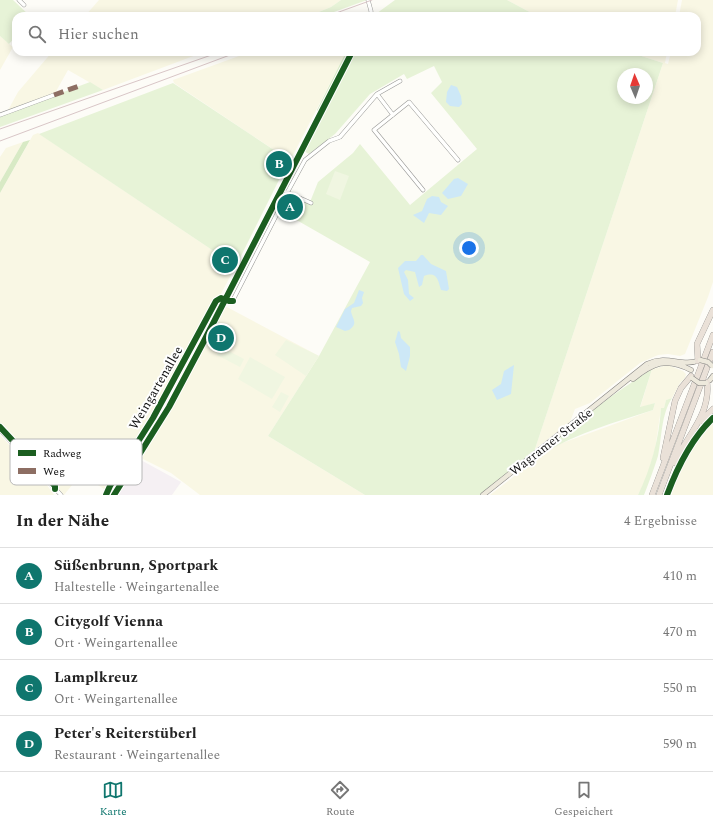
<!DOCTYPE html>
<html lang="de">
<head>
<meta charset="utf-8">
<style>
	:root { --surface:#fff; --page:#f6f6f6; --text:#222; --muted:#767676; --line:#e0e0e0; --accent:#0f766e }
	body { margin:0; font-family:Spectral,serif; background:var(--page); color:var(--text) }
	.compass { position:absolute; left:617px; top:68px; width:36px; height:36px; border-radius:50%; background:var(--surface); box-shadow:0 2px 10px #0003; rotate:358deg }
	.you { position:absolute; left:469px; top:248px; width:14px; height:14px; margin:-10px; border:3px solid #fff; border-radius:50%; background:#1a73e8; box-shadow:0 0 0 6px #1a73e833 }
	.badge { display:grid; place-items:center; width:26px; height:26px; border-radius:50%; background:var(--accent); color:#fff; font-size:13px; font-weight:700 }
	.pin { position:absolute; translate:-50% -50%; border:2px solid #fff; box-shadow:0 1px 4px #0006 }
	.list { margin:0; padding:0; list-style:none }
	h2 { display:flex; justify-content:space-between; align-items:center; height:52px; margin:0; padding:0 16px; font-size:17px }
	h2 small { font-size:13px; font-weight:400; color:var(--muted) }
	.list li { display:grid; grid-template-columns:26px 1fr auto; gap:12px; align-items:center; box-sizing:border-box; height:56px; padding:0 16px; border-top:1px solid var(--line) }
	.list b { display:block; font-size:15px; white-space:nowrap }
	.list p { margin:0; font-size:13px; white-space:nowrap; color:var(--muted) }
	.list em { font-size:13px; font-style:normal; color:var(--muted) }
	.icon { flex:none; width:22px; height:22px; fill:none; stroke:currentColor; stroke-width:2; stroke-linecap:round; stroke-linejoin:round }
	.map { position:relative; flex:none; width:713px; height:495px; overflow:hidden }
	.search { position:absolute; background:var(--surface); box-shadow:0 2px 10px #0003; left:12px; right:12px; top:12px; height:44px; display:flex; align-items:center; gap:10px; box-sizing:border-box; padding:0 14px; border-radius:12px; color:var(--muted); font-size:15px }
	.sheet { height:276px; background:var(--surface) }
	nav { display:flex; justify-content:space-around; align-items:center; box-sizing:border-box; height:56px; border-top:1px solid var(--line); background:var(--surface); font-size:11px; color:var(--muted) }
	nav a { display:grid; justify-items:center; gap:2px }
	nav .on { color:var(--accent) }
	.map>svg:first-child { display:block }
	.industrial { fill:#f5f0f3 }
	.farmland { fill:#f9f7e4 }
	.green { fill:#e7f3d7; fill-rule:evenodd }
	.forest { fill:#d8eac5 }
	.pitch { fill:#f0f6e1 }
	.water { fill:#cde8f7 }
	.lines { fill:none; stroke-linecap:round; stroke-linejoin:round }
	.minor-casing { stroke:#979795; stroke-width:4.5 }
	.major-casing { stroke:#858482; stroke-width:5.5 }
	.highway-casing { stroke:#858482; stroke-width:6 }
	.minor { stroke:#fffffe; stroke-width:3.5 }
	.major { stroke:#ede9dc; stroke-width:4.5 }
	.highway { stroke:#eae1d8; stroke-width:5.5 }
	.rail { stroke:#d9c6c7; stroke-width:1 }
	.major-bridge-casing { stroke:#858482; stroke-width:5.5; stroke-linecap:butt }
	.major-bridge { stroke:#ede9dc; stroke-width:4.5 }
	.quiet { stroke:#8d6e63; stroke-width:5; stroke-dasharray:10 5; stroke-linecap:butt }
	.cycleway-casing { stroke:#fff; stroke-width:8 }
	.cycleway { stroke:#1b5e20; stroke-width:6 }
	.labels { text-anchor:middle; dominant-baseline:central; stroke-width:4; stroke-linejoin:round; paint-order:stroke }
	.street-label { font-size:13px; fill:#111; stroke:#fff }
	.key { fill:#fff; stroke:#b8b8b8; stroke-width:1 }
	.key-label { font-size:11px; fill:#111 }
</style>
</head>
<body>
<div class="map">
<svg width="713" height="495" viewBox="0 0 713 495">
	<rect width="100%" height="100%" fill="#fdfcf7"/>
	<path class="industrial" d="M139,459L181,482L172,495H117Z"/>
	<path class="farmland" d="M99,0H341L331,7L309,16H85Z
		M507,0H678L675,16H537Z
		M682,0H713V282L708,297L685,354L680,356L668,354L658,355L640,363L590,403L575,409L570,422L535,449L663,63L629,52H667L665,63L668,64L671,52H697V16H679Z
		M0,36L13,47L0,70Z
		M52,52H204L103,90L68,70L54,95L7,112L18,92Z
		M250,52H346L292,157L289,160L174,83L173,80Z
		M38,133L236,266L153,418L107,491L81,474L64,495L0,426V193L33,135Z
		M23,142L0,182V157L6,148Z
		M225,306L319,356L268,436L365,495H200L171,473L143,459L141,455L155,437Z
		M668,365L683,371L686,374L685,378L680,383L672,398L666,400L664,408L661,409L655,449L647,477L638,495H490L544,453L557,445L653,410L655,403L640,408L652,369Z
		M713,420V495H668L690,451L705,427Z
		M0,435L47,485L54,495H0Z"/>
	<path class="green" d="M0,0H13L30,16H16V36L9,44L0,36Z
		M341,0H367L323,16H309L331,7Z
		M395,0H507L537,16H373Z
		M352,52H629L663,63L535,449L536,450L480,495H365L268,436L319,356L370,262L279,210L297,197L310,202L318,182L353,153L360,144L410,205L477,149L431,93L442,82L434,66L407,79L404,74L370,94L335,134L309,154L302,150ZM623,74H647V98H623Z
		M90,82L103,90L0,127V116Z
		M173,83L289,160L236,266L39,134Z
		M652,369L640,407L655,403L653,410C616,422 577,433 544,453L543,451C577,421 614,393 652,369Z
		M672,398C661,415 662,437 658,456C654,469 649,482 644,495H638C651,468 659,439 661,408H664L666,400Z"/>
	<path class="forest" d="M346,52H351L319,114L317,110Z
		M30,140L0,193V182L23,142Z"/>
	<path class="pitch" d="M335,171L349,176L340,200L326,194Z
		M286,340L319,356L306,376L275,355Z
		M221,347L244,359L240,367L217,355Z
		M250,357L285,377L272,399L238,379Z
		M281,392L289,396L280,412L272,407Z"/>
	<path class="water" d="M451,85L457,87L461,96L462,104L459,107L450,106L446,102L447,92Z
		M458,178L468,184L461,196L448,199L442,193L454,179Z
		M432,196L439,197L441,202L448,206L441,215L429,213L424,223L413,215L422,211L427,199Z
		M421,255H423L431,264L446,271L449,289L447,291L441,290C438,280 437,271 424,276L422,285L419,287L415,272L406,270L404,272L408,280L409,294L414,298L410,301L404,294L398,268L405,261H416Z
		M359,290L364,292L362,298L363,303L361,306L352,308L351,311C352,319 359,323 349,330L345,331L336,327L345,309L354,303Z
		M398,331L400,332L401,338L410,347V356L406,371L401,367L399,354L395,342Z
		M514,365L511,394L497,400L492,390L501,384L504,371Z"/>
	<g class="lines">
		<g class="minor-casing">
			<path id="minor" d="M19,0L24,5
				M368,0L371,11V16
				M377,94L393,115
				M0,115L54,95
				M423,190L374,130L409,102L458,160
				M286,192L311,203
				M287,193L305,160L329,141L340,137L377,94L400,81
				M0,430L61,495
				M106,495L110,486L153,418L216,301L221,298L229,301L233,300L279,210C284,203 292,205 297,197
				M114,495L169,407L203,343L352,52"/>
		</g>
		<g class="major-casing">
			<path id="major" d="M633,379C653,363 666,357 691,370
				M710,380L713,376
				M483,495L647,364C669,354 681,368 700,360"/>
		</g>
		<g class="highway-casing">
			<path id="highway" d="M698,361L697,344L713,310
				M701,421L713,409
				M663,458L675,401L681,388L691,376
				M674,463C687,436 711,414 707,382
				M652,495L713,335
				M659,495L713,352"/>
		</g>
		<use href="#minor" class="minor"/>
		<use href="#major" class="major"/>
		<use href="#highway" class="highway"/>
		<path class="rail" d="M328,16L372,0
			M0,129L220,52
			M0,141L238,52"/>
		<g class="major-bridge-casing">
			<path id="major-bridge" d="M700,360L708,362L712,366
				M692,378L699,383H706"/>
		</g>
		<use href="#major-bridge" class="major-bridge"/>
		<path class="quiet" d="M54,95L79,86"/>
		<g class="cycleway-casing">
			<path id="cycleway" d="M0,427L55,486V489
				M106,495L110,486L153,418L216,301L221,298L229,301H233
				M114,495L169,407L203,343L352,52
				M667,495C677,468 692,438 713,418"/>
		</g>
		<use href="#cycleway" class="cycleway"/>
	</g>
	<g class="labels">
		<g class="street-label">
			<text transform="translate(156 388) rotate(-60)">Weingartenallee</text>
			<text transform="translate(551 442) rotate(-38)">Wagramer Straße</text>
		</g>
	</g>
	<rect x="10" y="439" width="132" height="46" rx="6" class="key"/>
	<rect x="18" y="450" width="18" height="6" fill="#1b5e20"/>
	<rect x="18" y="468" width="18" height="6" fill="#8d6e63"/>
	<g class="key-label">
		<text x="43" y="457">Radweg</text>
		<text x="43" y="475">Weg</text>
	</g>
</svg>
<svg class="compass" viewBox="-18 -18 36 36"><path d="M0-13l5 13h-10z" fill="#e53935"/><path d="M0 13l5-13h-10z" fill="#767676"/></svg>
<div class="you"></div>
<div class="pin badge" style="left:290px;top:207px">A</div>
<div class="pin badge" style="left:279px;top:164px">B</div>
<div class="pin badge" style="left:225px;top:260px">C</div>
<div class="pin badge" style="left:221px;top:338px">D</div>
<div class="search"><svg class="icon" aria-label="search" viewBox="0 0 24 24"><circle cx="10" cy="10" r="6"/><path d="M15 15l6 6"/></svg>Hier suchen</div>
</div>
<section class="sheet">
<h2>In der Nähe<small>4 Ergebnisse</small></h2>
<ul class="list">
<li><span class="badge">A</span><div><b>Süßenbrunn, Sportpark</b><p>Haltestelle · Weingartenallee</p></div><em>410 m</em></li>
<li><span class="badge">B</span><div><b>Citygolf Vienna</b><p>Ort · Weingartenallee</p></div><em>470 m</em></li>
<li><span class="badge">C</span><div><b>Lamplkreuz</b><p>Ort · Weingartenallee</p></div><em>550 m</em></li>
<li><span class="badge">D</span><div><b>Peter's Reiterstüberl</b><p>Restaurant · Weingartenallee</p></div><em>590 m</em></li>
</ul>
</section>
<nav>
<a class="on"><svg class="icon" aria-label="map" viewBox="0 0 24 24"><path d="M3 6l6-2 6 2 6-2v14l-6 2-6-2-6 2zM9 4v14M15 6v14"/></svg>Karte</a>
<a><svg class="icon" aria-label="directions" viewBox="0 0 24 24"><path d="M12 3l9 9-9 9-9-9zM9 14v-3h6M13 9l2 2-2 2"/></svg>Route</a>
<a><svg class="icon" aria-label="saved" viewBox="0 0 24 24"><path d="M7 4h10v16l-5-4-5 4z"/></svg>Gespeichert</a>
</nav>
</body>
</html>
